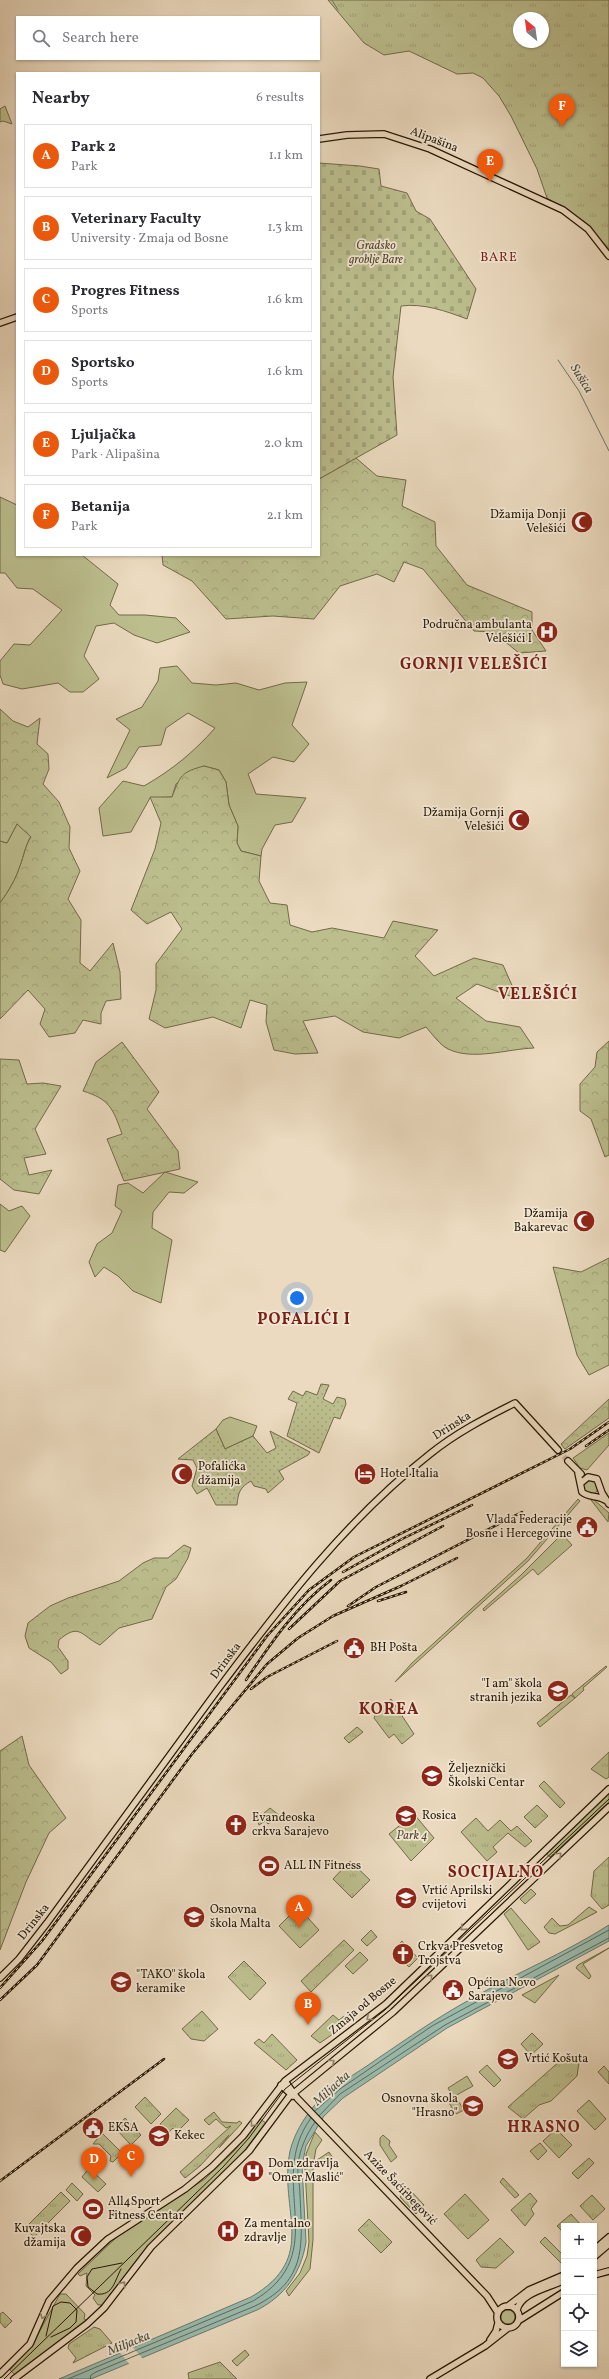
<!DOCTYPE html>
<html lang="en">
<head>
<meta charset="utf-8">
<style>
	:root { --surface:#fff; --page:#f7f7f7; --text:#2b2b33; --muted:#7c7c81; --line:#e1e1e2; --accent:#ea580c }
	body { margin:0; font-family:Vollkorn,serif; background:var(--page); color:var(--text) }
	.controls { position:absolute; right:12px; bottom:12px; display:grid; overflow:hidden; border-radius:0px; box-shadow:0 1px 3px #0004 }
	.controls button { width:36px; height:36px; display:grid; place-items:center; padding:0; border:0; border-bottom:1px solid var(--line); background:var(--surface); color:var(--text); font:20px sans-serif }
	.compass { position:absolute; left:513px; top:12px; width:36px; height:36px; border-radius:50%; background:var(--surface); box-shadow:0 1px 3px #0004; rotate:331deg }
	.you { position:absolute; left:297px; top:1298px; width:14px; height:14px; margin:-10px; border:3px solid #fff; border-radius:50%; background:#1a73e8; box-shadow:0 0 0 6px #1a73e833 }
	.badge { display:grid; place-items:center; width:26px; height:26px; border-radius:50%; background:var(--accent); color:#fff; font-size:13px; font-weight:700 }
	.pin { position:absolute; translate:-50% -33px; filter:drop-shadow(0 1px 2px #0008) }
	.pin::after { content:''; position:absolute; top:21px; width:14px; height:12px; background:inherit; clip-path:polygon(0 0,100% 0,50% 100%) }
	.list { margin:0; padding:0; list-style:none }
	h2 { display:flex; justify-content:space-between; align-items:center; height:52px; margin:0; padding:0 16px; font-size:17px }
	h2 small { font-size:13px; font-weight:400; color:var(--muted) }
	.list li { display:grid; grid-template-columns:26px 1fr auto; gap:12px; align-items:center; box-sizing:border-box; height:64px; margin:0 8px 8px; padding:0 8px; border:1px solid var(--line); border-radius:0px }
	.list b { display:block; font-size:15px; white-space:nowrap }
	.list p { margin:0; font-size:13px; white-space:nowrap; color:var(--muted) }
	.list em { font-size:13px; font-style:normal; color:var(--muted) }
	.icon { flex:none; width:22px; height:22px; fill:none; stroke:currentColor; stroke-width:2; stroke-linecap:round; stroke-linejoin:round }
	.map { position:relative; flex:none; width:609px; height:2379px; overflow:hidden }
	.search { position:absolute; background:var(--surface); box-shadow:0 1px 3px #0004; left:16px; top:16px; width:304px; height:44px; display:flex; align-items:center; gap:10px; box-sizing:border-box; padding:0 14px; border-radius:0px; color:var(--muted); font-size:15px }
	.panel { position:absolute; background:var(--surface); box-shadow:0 1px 3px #0004; left:16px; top:72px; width:304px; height:484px; border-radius:0px }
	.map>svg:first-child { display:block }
	.grass { fill:#bcbe8e; stroke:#726a48 }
	.forest { fill:url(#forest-crowns); stroke:#726a48 }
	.cemetery { fill:url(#cemetery-stones); stroke:#726a48 }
	.park { fill:url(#park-tufts); stroke:#726a48; fill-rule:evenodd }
	.garden { fill:url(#garden-dots); stroke:#726a48 }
	.water { fill:#99bbae; stroke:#6b796a }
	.pier { fill:#ebdabf }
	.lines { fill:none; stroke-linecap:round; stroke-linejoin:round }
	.shore { stroke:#606958; stroke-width:1 }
	.stream { stroke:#6b796a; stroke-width:1 }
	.major-tunnel { stroke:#c4b399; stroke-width:5.5; stroke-dasharray:5.5 3; stroke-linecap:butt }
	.major-casing { stroke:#271703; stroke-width:8 }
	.major { stroke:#ebdabf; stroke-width:5.5 }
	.tram { stroke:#271703; stroke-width:1 }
	.rail-casing { stroke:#271703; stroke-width:2.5 }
	.rail { stroke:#f2e7d5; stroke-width:1; stroke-dasharray:3; stroke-linecap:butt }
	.oneway { stroke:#93826a }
	.labels { text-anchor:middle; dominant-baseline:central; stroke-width:3.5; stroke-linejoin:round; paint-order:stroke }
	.street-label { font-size:12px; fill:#271703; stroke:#f2e7d5 }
	.park-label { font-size:12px; font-style:italic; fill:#54492d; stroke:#f2e7d5 }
	.poi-label { font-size:12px; fill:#271703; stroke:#f2e7d5; text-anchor:start }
	.neighbourhood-label { font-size:13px; letter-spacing:1px; fill:#7a1f14; stroke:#f2e7d5 }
	.water-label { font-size:13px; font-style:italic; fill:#4f503f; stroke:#f2e7d5 }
	.district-label { font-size:16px; font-weight:bold; letter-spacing:1px; fill:#7a1f14; stroke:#f2e7d5 }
</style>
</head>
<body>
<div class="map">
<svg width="609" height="2379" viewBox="0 0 609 2379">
	<defs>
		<pattern id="forest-crowns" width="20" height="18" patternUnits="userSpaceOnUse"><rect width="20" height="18" fill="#bcbe8e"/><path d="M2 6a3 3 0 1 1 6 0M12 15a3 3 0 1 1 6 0" fill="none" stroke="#a2a379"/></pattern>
		<pattern id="cemetery-stones" width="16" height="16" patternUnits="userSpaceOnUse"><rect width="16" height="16" fill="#bcbe8e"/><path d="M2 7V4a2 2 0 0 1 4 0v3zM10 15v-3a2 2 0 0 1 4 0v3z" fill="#a2a379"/></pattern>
		<pattern id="park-tufts" width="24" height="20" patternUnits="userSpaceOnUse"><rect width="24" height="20" fill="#bcbe8e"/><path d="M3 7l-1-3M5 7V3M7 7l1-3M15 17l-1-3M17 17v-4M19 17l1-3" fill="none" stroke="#a2a379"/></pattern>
		<pattern id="garden-dots" width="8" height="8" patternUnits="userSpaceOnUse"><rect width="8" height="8" fill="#bcbe8e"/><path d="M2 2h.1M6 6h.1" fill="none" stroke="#a2a379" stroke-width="1.8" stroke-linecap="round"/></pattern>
	</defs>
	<rect width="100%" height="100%" fill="#ebdabf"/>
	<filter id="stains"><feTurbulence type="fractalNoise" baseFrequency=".005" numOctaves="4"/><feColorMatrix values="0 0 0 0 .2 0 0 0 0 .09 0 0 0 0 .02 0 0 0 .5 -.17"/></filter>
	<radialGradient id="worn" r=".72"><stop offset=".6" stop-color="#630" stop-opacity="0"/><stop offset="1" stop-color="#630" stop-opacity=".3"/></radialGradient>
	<path class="grass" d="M5,106L12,124L3,121L0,122V109Z
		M0,497L17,505V555H82L118,584L110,605L119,615H145L176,618L190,632L157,643L134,635L114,623L96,626L84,656L99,679L83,692H70L58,683L22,689L3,684L0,675V661L14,644L30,645L62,610L33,589L17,588L5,573H0Z
		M177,666L192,683L216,685L236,683L259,690L285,683L307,682L292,725L309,744L294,762L273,757L248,774L256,794L306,798L292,822L275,825L262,849L261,856L241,851L237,843L238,826L229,805L226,782L219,770L204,766L176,784L172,797L150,798L131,832L103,836L99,808L123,781L144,786C172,770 194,752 215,728L188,713L166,728L161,745L139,747L126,768L107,778L130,730L116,719L142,707L158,681L160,668Z
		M17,824L31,836C25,846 24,856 20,866C16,879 8,892 0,903V841L7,843Z
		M165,1172L198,1182L184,1193L169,1192L153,1212L152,1228L172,1240L161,1303L133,1291L118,1276L104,1267L95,1277L89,1262L97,1244L112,1233L122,1211L115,1206L118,1185L128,1183L143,1193Z
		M0,1204L9,1211L22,1206L30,1216L5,1252L0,1250Z
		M230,1417L257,1426L253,1436L225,1449L216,1429L223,1420Z
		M609,1433V1445L587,1470L580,1468L573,1458Z
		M582 1487a8 8 0 1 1 16 0a8 8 0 1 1-16 0Z
		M578,1499L580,1501L528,1561L395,1682L412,1663L527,1558Z
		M593,1499L609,1513L608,1522L591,1500Z
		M562,1534L572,1545L538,1575L533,1569L484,1611L483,1609L521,1575Z
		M609,1791V1802L550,1857L545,1853Z
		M333,2015L339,2020L344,2016L350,2022L320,2043L311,2036Z
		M487,2065L501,2080L494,2087L479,2072Z
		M604,2066L609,2072V2084L598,2072Z
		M467,2076L473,2086L453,2097L448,2088Z
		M457,2099L464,2110L456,2114L449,2103Z
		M260,2119L266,2123L238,2159L146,2249L103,2305H98L93,2298L95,2295L86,2286L87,2273L80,2276L78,2274L119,2235L205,2179L236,2149Z
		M315,2132L322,2140L316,2149L313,2166V2240L310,2269L289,2296L286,2291L300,2273L307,2256L309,2242L305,2169L306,2154Z
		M383,2135L390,2141L389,2145L397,2157L391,2162L380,2145V2138Z
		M89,2168L106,2184L98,2192L82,2177Z
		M72,2183L83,2194L77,2201L66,2190Z
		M60,2294H66L85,2314L84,2319L86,2320L15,2375L10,2370L32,2345Z
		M501 2317a7 7 0 1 1 14 0a7 7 0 1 1-14 0Z"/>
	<path class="forest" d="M356,458L377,476L406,480L402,506L435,522L436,546L467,585L532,612V630L546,651L519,653L493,632L474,631L423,569L404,562L394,582L377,574L340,586L314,619L273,616L226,619L192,581L163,565L162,555H319V479Z
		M0,709L13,721L28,727L40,718L37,744L48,754L49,769L43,784L59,802L70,827L69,848L80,871L68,899L81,920L80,963L90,971L113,943L120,972L121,999L106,1001L101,1013V1024L83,1020L75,1033L49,1037L40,1024L45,1009L28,990L0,1019V903C8,892 16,879 20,866C24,856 25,846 31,837L17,824L7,843L0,841Z
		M204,766L219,770L226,782L229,805L238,826L237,843L241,851L261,856L259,881L270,903L287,905L290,925L312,932L332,928L384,938L393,921L438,930L415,956L434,976L474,958L503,965L518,999L477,984L456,998L486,1021L520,1027L534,1048C507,1049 473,1061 448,1049C440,1045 432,1034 426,1027L399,1038L363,1032L335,1016L303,1021L318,1053L295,1054L274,1050L266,1022L267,1005L250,1000L241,1028L213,1017L165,1028L149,1019L156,990V964L182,929L171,912L147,924L131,910L155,849L161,823L150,797H172C180,776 181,772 204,766Z
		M609,1041V1155L605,1157L591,1119L580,1111V1084L595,1067L597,1052Z
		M122,1042L159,1092L147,1109L178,1151L180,1169L124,1181L107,1139L122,1134C113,1108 109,1099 83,1091L96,1062Z
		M0,1059L19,1060L27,1084L43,1083L61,1086L35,1129L46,1154L24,1158L29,1175L52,1170L39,1194L14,1190L0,1179Z
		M609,1258V1365L589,1375L577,1355L553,1267L581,1272Z
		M609,1399V1418L565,1449L561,1444Z
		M184,1545L191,1548L188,1558L176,1579L166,1587L152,1619L119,1628L100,1645C81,1636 80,1622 59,1640L58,1647L68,1661V1669L61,1674L51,1662L29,1648L25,1636L28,1623L50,1606L68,1598L119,1581L143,1563L154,1558H168Z
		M22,1736L29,1765L66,1818L49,1833L26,1882L0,1950V1751Z
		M609,1948L583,1964L591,1976L589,1979L576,1968L578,1965Z"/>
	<path class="cemetery" d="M319,163L360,166L379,169L381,186L407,193L416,211L430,219L476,289L467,319C446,311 423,303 401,306L393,377L397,435L319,479Z"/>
	<path class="park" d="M328,0H609V249L585,222L547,198L537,169L511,116L499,96L483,78L473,73L457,74L409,51L384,55L364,43ZM519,18H543V42H519Z
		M606,1666L607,1667L583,1688L584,1690L575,1698L572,1694Z
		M571,1695L575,1698L540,1727L537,1723Z
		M391,1699L414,1734L402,1744L394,1734L389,1738L374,1718L376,1713Z
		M357,1727L363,1732L349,1743L344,1738Z
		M609,1752V1777L606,1779L591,1769Z
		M544,1781L565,1803L560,1808L539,1786Z
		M537,1805L548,1816L535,1828L524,1817Z
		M270,1808L280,1816L268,1824L265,1821L259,1825L257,1819Z
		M414,1814L434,1838L411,1861L389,1834Z
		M476,1818L488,1831L500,1820L511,1831L517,1826L532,1841L525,1847L508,1833L493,1847L497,1852L487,1861L461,1832Z
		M609,1857V1905L602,1909L591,1896L594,1871Z
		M350,1861L370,1880L352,1898L333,1879Z
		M531,1889L536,1894L525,1904L520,1899Z
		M298,1907L319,1930L300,1948L279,1926Z
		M589,1907L597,1912L555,1934L549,1933L544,1927L552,1918L560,1926L568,1925Z
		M511,1908L540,1942L528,1950L504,1914Z
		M371,1930L377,1937L367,1946L361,1940Z
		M344,1940L354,1950L311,1992L301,1981Z
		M402,1941L418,1958L409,1967L392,1951Z
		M360,1952L368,1960L353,1974L345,1966Z
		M244,1961L266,1983L250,2000L228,1977Z
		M559,1975L535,2003L522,1995Z
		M202,2011L218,2029L204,2041L191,2039L182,2029Z
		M532,2033L543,2044L531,2055L521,2044Z
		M272,2034L297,2060L286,2070L254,2043L259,2039L264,2043Z
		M570,2052L579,2063L577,2076L551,2101L539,2105L523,2119L508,2107Z
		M145,2097L161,2114L151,2124L135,2107Z
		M589,2100L606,2119L595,2130L577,2111Z
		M176,2108L189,2120L177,2132L173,2128L168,2133L160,2124Z
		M214,2112L222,2122L237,2123L239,2121L242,2123L219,2148L229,2135L200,2166L185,2178L180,2172L231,2126L226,2128L216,2119L209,2125L204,2120Z
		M125,2118L141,2135L131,2145L115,2128Z
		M556,2129L572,2145L559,2158L543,2141Z
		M102,2133L122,2153L113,2162L110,2161L111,2156L99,2144H93Z
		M540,2143L547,2151L538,2160L530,2151Z
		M329,2152L333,2158L320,2167L317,2160Z
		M589,2158L594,2163L578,2179L572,2173Z
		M503,2178L519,2195L515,2198L500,2182Z
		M408,2188L424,2205L416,2214L400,2197Z
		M61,2192L70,2201L34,2237L25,2228Z
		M530,2193L537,2201L531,2209L534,2214L525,2226L511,2210Z
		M465,2194L489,2220L468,2239L444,2214Z
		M592,2195L605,2209L593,2220L580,2206Z
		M571,2214L582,2226H564V2233L557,2226Z
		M369,2219L392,2242L381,2253L358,2230Z
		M545,2237L564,2256V2266L540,2242Z
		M500,2238L514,2252L496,2268L481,2267L476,2260Z
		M3,2312L12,2321L5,2328L0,2322V2314Z
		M94,2327L100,2329L112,2343L73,2363L76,2358L68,2348L69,2344Z
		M245,2350L249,2355L237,2366L232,2361Z
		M220,2362L237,2379H189L188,2373Z"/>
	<path class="garden" d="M321,1384L329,1385L323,1399L333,1404L337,1397L345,1399L346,1404L340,1419L334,1417L319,1453L287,1436L297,1403L288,1399L293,1391L303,1396L306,1391L317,1395Z
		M216,1429L225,1449L253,1436L267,1453L276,1448L270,1431L310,1452L308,1455L279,1471L284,1479L268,1493L266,1489L254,1486L251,1481C240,1487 238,1493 237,1505H216L207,1488L197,1494L192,1486L197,1468L193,1460L178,1459Z"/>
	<path class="water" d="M609,1925V1941L447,2028L343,2098L324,2116L306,2146L302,2166L306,2242C301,2273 285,2296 257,2310L91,2379H59L251,2297C320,2257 278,2211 290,2151C294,2135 303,2119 314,2106C331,2087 356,2074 377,2059C408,2038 438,2017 471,1999C516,1973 565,1953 609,1925Z"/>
	<path class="pier" d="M131,2345L143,2359L130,2365L118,2350Z"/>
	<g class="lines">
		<path class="shore" d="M315,2111L340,2089L432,2026L609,1930
			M319,2116L340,2094L445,2025L609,1938
			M68,2379L253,2301C335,2253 264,2182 311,2118
			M90,2379L91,2375L96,2372L255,2306C308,2280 302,2244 300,2195C300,2185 297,2174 298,2164C300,2149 306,2135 315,2122"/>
		<path class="stream" d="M332,0L338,10
			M558,360L579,391L609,451"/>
		<path class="major-tunnel" d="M558,1450L568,1461"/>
		<g class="major-casing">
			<path id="major" d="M319,139L347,135L384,134L430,149L563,210L588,229L609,256
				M0,323L17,317
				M568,1461L581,1474
				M578,1473L582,1492C589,1498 597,1495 605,1500
				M581,1483L588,1477L597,1479L602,1493L609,1504
				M0,1978L19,1959L47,1923C105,1845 161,1766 219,1688C282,1604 347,1519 430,1454C456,1433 485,1418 515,1403L558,1450
				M285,2081L297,2098L487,2296L498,2313
				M281,2085L293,2096
				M594,2250L609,2237
				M594,2257L609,2244
				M594,2275L609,2271
				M508,2306L529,2290L564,2275
				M497 2317a11 11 0 1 1 22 0a11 11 0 1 1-22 0Z
				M517,2310C521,2292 550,2288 564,2280
				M518,2321L564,2292
				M490,2340L496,2331L498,2323
				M0,2374L30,2344L49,2301L77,2268L108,2239L185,2189L212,2167L243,2136L285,2081L386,2004L609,1789
				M14,2379L87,2324L104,2308L151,2247L249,2151L289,2097L393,2012L609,1807
				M430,2379L485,2346L508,2328"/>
		</g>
		<use href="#major" class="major"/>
		<path class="tram" d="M121,2269C115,2280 113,2296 97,2294L88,2287L87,2277L92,2269L122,2263
			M46,2336L53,2306L61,2302L70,2303L77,2310L76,2322L70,2328L51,2337
			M4,2379L223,2167L249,2138L285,2089L385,2010L609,1799"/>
		<g class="rail-casing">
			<path id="rail" d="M586,1446L609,1430
				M343,1572L402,1539L472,1505
				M378,1601L406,1592
				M348,1606L376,1587L522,1512
				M289,1629L340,1581L443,1526
				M246,1680C271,1643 295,1607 331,1580
				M251,1689L267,1677L337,1641
				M0,1988L42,1941L267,1636L309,1590L354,1557L570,1449L609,1422
				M0,2000L37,1965L192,1754L267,1664L298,1638L333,1616L401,1586L457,1558
				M0,2181L164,2059"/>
		</g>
		<use href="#rail" class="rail"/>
	</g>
	<defs><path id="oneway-chevron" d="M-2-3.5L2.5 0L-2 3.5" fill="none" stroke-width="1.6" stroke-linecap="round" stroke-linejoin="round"/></defs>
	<g class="oneway">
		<use href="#oneway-chevron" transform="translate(559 1855) rotate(-43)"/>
		<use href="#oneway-chevron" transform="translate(463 1928) rotate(136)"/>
		<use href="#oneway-chevron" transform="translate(430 1977) rotate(-45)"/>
		<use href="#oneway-chevron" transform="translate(369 2018) rotate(141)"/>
		<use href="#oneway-chevron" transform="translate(332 2062) rotate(-38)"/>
		<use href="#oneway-chevron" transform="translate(253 2124) rotate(128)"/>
		<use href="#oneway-chevron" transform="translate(123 2284) rotate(-54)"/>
		<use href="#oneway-chevron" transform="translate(43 2316) rotate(110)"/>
	</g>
	<defs>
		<g id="mosque-disc" transform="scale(1.15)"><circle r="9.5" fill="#8f2418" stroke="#f2e7d5"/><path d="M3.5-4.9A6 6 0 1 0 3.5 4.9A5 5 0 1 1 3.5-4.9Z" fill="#fff"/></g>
		<g id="hospital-disc" transform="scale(1.15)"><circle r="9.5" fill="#8f2418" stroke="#f2e7d5"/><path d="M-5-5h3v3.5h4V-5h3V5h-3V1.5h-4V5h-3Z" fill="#fff"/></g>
		<g id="hotel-disc" transform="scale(1.15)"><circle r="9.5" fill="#8f2418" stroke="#f2e7d5"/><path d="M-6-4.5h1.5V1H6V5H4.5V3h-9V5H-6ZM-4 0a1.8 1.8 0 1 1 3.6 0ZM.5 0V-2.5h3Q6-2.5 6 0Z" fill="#fff"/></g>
		<g id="civic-disc" transform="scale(1.15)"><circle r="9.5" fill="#8f2418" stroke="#f2e7d5"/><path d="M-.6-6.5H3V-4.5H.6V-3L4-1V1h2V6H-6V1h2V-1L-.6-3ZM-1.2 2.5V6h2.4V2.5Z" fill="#fff"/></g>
		<g id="school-disc" transform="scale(1.15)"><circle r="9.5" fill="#8f2418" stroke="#f2e7d5"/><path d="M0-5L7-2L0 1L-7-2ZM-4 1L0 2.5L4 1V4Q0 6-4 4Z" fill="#fff"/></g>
		<g id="church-disc" transform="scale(1.15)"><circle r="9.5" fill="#8f2418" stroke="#f2e7d5"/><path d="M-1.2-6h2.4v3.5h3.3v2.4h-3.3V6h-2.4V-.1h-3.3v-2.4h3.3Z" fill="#fff"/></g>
		<g id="stadium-disc" transform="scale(1.15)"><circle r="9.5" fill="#8f2418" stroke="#f2e7d5"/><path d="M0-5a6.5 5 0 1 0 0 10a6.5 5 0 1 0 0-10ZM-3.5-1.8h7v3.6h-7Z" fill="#fff"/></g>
	</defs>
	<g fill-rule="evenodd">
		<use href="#mosque-disc" x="582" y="522"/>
		<use href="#hospital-disc" x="547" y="632"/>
		<use href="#mosque-disc" x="519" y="820"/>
		<use href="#mosque-disc" x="584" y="1221"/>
		<use href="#mosque-disc" x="182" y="1474"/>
		<use href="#hotel-disc" x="365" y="1474"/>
		<use href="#civic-disc" x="587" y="1527"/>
		<use href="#civic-disc" x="354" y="1648"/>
		<use href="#school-disc" x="558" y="1691"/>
		<use href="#school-disc" x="432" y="1776"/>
		<use href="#school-disc" x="406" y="1816"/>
		<use href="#church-disc" x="236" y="1825"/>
		<use href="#stadium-disc" x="269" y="1866"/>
		<use href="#school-disc" x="406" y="1898"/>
		<use href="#school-disc" x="194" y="1917"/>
		<use href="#church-disc" x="403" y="1954"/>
		<use href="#school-disc" x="121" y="1982"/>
		<use href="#civic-disc" x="453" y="1990"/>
		<use href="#school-disc" x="508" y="2059"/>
		<use href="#school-disc" x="473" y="2106"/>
		<use href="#civic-disc" x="93" y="2128"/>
		<use href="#school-disc" x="159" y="2136"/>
		<use href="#hospital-disc" x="253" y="2171"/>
		<use href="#stadium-disc" x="93" y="2209"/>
		<use href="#hospital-disc" x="228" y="2231"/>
		<use href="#mosque-disc" x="81" y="2236"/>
	</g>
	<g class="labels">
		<g class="street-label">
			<text transform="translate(434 140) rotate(21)">Alipašina</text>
			<text transform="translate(452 1426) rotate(-32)">Drinska</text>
			<text transform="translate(226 1661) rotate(-53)">Drinska</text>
			<text transform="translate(34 1922) rotate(-52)">Drinska</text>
			<text transform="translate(363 2006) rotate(-40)">Zmaja od Bosne</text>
			<text transform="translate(400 2188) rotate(46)">Azize Šaćirbegović</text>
		</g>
		<g class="park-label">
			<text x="376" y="246">Gradsko<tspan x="376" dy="14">groblje Bare</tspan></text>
			<text x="412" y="1836">Park 4</text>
		</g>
		<g class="poi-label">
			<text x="566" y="515" text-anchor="end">Džamija Donji<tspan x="566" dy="14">Velešići</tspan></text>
			<text x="532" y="625" text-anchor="end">Područna ambulanta<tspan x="532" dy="14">Velešići I</tspan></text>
			<text x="504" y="813" text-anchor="end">Džamija Gornji<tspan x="504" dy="14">Velešići</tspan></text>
			<text x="568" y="1214" text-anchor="end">Džamija<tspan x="568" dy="14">Bakarevac</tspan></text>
			<text x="198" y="1467">Pofalićka<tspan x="198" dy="14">džamija</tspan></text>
			<text x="380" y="1474">Hotel Italia</text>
			<text x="572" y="1520" text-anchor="end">Vlada Federacije<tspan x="572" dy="14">Bosne i Hercegovine</tspan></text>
			<text x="370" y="1648">BH Pošta</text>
			<text x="542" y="1684" text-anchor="end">"I am" škola<tspan x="542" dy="14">stranih jezika</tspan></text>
			<text x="448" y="1769">Željeznički<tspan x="448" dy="14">Školski Centar</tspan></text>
			<text x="422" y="1816">Rosica</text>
			<text x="252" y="1818">Evanđeoska<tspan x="252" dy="14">crkva Sarajevo</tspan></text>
			<text x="284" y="1866">ALL IN Fitness</text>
			<text x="422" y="1891">Vrtić Aprilski<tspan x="422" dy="14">cvijetovi</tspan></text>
			<text x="210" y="1910">Osnovna<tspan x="210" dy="14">škola Malta</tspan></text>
			<text x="418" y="1947">Crkva Presvetog<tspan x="418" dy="14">Trojstva</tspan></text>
			<text x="136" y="1975">"TAKO" škola<tspan x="136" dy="14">keramike</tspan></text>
			<text x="468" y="1983">Općina Novo<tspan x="468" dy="14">Sarajevo</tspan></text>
			<text x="524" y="2059">Vrtić Košuta</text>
			<text x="458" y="2099" text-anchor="end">Osnovna škola<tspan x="458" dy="14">"Hrasno"</tspan></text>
			<text x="108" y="2128">EKSA</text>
			<text x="174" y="2136">Kekec</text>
			<text x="268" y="2164">Dom zdravlja<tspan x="268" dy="14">"Omer Maslić"</tspan></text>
			<text x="108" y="2202">All4Sport<tspan x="108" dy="14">Fitness Centar</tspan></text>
			<text x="244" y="2224">Za mentalno<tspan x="244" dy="14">zdravlje</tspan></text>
			<text x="66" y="2229" text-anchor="end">Kuvajtska<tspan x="66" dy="14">džamija</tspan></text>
		</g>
		<g class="neighbourhood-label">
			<text x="499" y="258">BARE</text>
		</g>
		<g class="water-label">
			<text transform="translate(581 379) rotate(58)">Sušica</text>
			<text transform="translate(332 2089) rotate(-42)">Miljacka</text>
			<text transform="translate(129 2344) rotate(-22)">Miljacka</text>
		</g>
		<g class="district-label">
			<text x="474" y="665">GORNJI VELEŠIĆI</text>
			<text x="538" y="995">VELEŠIĆI</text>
			<text x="304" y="1320">POFALIĆI I</text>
			<text x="389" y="1710">KOREA</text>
			<text x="496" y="1873">SOCIJALNO</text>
			<text x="544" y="2128">HRASNO</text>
		</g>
	</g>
	<rect width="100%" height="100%" filter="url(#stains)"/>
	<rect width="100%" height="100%" fill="url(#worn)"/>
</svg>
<div class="controls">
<button>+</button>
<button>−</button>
<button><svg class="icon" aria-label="locate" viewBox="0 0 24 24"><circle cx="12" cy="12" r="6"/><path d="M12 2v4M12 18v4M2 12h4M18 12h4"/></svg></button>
<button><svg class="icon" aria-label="layers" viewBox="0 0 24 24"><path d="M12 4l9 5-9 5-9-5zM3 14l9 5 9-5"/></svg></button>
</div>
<svg class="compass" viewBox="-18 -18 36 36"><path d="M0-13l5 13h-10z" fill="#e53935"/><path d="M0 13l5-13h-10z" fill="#7c7c81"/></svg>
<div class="you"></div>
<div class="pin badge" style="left:299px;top:1928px">A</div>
<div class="pin badge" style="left:308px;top:2025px">B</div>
<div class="pin badge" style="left:131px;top:2177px">C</div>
<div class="pin badge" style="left:94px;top:2180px">D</div>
<div class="pin badge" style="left:490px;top:182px">E</div>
<div class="pin badge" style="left:562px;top:127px">F</div>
<div class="search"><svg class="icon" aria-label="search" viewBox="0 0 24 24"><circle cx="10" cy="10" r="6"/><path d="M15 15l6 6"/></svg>Search here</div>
<section class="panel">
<h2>Nearby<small>6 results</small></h2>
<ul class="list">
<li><span class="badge">A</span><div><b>Park 2</b><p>Park</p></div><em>1.1 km</em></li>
<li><span class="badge">B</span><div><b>Veterinary Faculty</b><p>University · Zmaja od Bosne</p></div><em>1.3 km</em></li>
<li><span class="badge">C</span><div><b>Progres Fitness</b><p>Sports</p></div><em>1.6 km</em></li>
<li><span class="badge">D</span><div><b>Sportsko</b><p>Sports</p></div><em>1.6 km</em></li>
<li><span class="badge">E</span><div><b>Ljuljačka</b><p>Park · Alipašina</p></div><em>2.0 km</em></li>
<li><span class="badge">F</span><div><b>Betanija</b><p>Park</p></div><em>2.1 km</em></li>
</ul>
</section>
</div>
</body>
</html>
